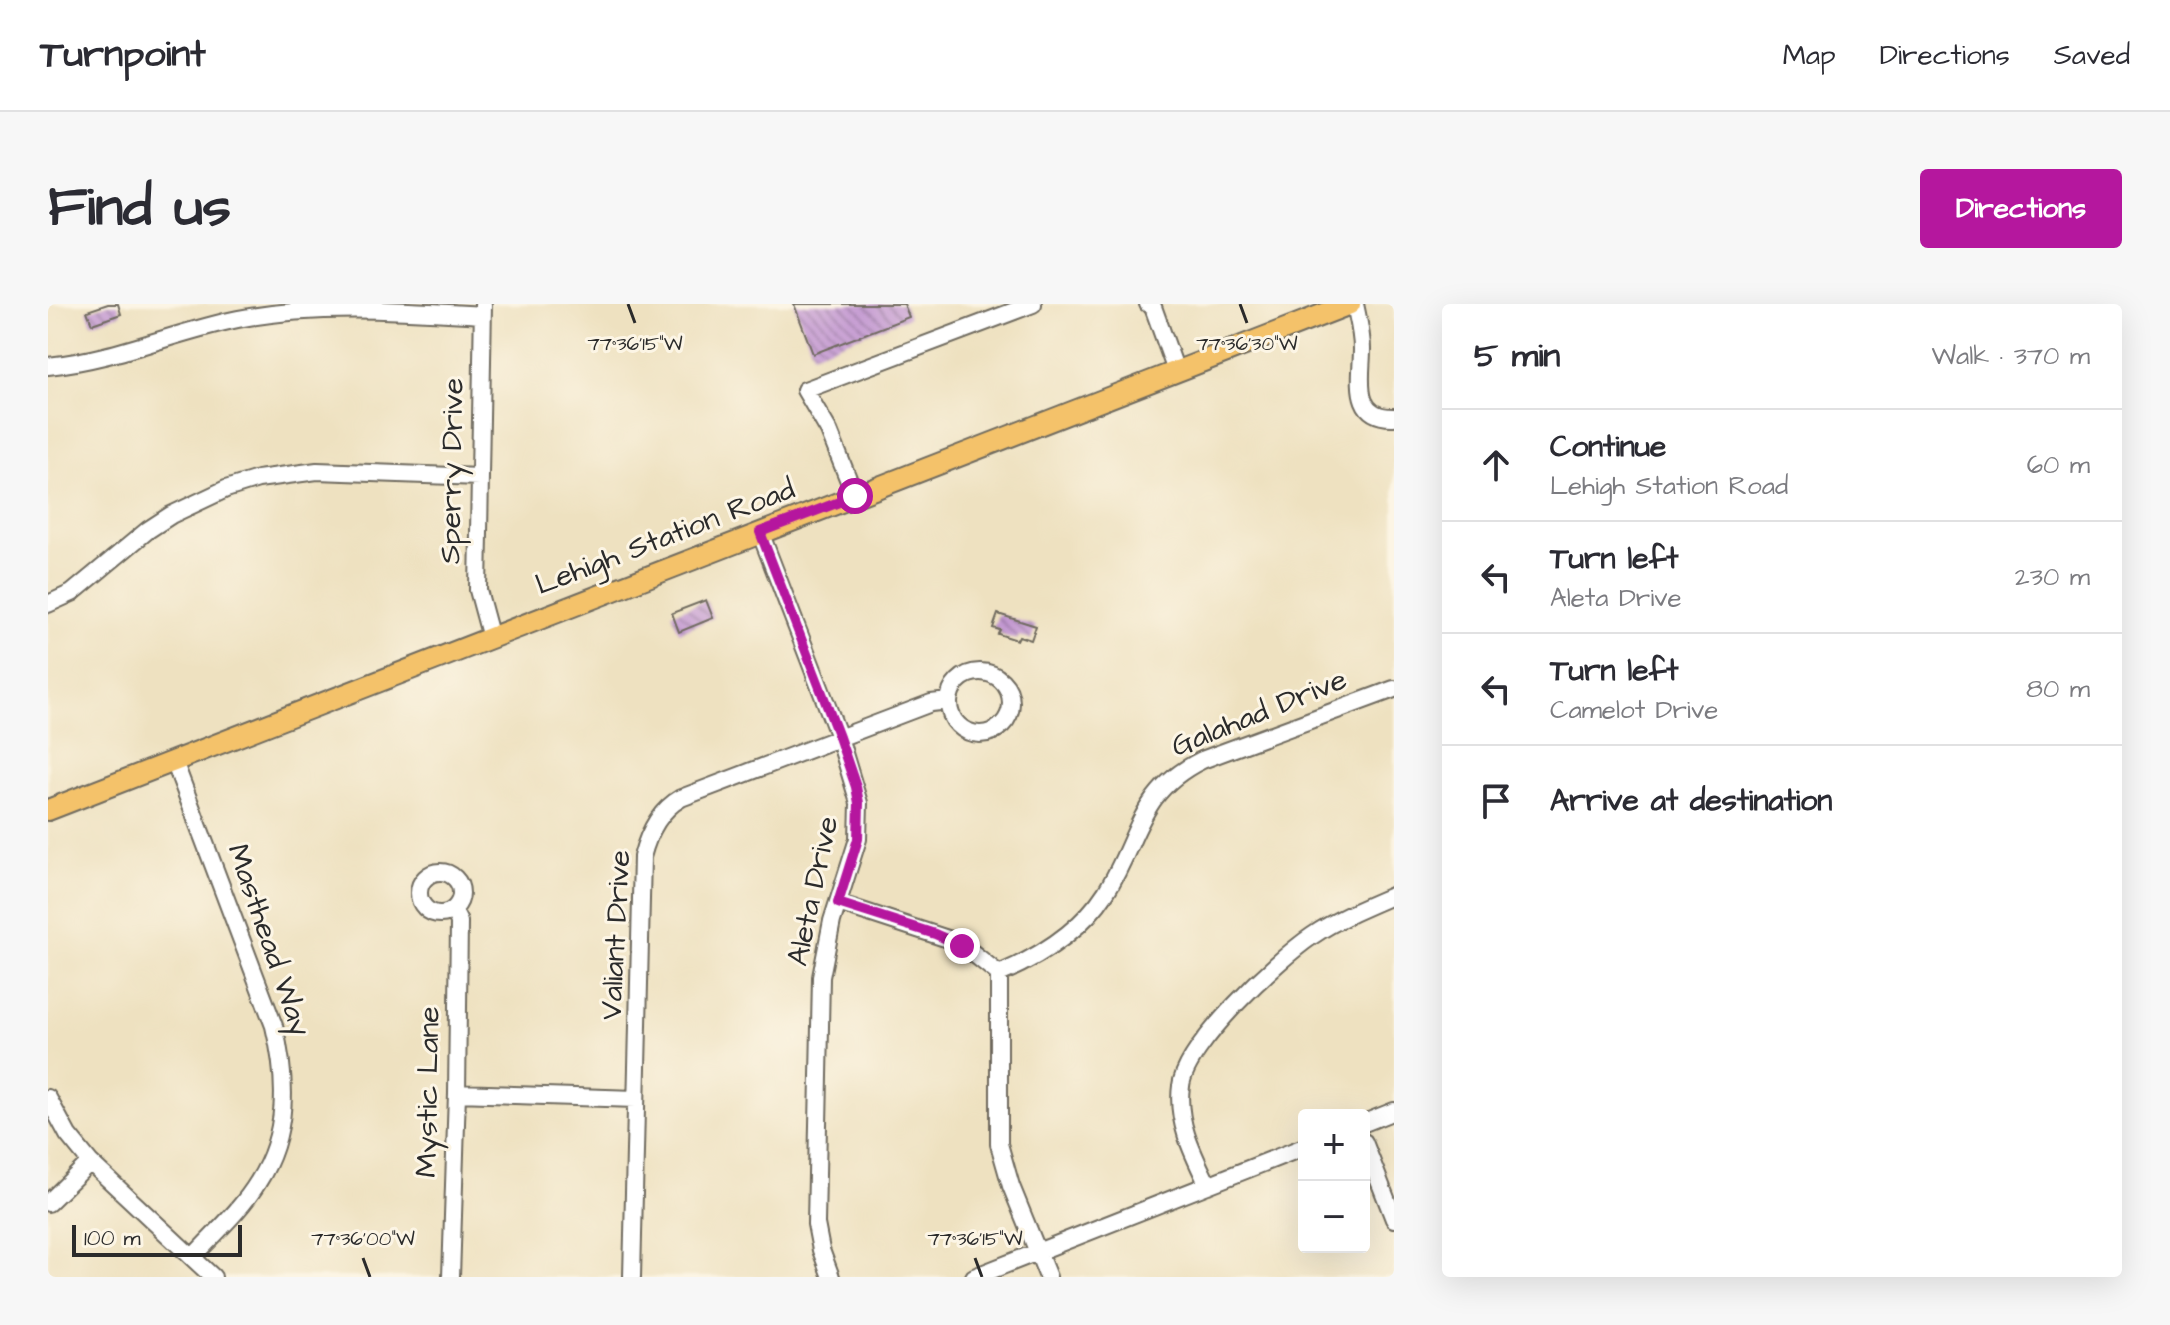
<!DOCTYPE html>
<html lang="en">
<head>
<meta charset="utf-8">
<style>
	:root { --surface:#fff; --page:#f7f7f7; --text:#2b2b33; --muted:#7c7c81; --line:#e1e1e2; --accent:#b5179e }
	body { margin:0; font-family:"Architects Daughter",sans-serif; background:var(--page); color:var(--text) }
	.controls { position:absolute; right:24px; bottom:24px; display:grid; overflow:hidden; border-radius:8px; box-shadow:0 8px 32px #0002 }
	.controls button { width:72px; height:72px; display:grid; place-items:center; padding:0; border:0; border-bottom:2px solid var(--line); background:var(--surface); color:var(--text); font:40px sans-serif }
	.scale { position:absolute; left:24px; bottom:20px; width:170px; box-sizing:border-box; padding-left:8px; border:4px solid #2b2b2b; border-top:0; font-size:22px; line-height:28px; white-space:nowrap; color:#2b2b2b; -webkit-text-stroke:6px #fcf5e5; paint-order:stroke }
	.stop { position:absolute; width:24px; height:24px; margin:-18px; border:6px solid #b5179e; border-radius:50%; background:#fff }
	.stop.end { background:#b5179e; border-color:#fff; box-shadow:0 2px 8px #0008 }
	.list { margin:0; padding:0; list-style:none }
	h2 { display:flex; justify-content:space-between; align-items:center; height:104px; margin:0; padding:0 32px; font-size:34px }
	h2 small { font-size:26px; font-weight:400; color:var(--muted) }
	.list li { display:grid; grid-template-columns:52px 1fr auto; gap:24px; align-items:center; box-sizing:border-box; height:112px; padding:0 32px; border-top:2px solid var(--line) }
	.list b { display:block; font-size:30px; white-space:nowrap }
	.list p { margin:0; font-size:26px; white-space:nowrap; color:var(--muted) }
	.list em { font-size:26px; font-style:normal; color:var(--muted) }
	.icon { flex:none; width:44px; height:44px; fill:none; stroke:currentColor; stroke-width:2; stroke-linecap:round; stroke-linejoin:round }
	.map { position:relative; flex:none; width:1346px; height:973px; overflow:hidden; border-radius:8px }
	header { display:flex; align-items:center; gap:48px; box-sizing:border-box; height:112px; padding:0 40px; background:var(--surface); border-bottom:2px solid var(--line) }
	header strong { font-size:38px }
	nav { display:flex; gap:44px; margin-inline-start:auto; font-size:28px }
	.intro { display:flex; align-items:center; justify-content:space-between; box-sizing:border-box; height:192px; padding:0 48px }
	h1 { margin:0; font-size:56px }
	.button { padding:20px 36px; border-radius:8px; background:var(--accent); color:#fff; font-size:28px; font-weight:700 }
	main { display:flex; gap:48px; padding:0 48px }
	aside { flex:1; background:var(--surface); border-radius:8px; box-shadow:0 8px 32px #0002 }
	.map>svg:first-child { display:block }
	.building { fill:url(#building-back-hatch) }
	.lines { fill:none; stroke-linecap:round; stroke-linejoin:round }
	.minor-casing { stroke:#6f6b5f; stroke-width:20 }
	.major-casing { stroke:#6f6b5f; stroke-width:24 }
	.minor { stroke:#fff; stroke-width:16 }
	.major { stroke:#f4c26a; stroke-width:20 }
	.route { stroke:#b5179e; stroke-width:10 }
	.ticks { fill:none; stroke:#2b2b2b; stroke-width:3 }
	.labels { text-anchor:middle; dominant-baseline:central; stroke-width:6; stroke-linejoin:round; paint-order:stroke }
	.street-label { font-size:30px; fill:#2b2b2b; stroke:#fcf5e5 }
	.ticks-label { font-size:20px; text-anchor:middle; fill:#2b2b2b; stroke:#fcf5e5; stroke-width:6; stroke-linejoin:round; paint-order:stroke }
</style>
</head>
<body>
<header>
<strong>Turnpoint</strong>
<nav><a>Map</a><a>Directions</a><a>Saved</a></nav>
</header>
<div class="intro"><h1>Find us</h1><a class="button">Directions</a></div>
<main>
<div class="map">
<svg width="1346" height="973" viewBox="0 0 1346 973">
	<defs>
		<pattern id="building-back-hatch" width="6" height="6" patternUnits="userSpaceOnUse" patternTransform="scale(2)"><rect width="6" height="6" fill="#c398d2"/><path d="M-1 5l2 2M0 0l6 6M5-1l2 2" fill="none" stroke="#9f7cab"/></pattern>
	</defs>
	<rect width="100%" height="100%" fill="#fcf5e5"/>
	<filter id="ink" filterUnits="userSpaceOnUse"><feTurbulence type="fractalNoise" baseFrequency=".0125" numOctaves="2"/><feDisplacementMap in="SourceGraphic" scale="16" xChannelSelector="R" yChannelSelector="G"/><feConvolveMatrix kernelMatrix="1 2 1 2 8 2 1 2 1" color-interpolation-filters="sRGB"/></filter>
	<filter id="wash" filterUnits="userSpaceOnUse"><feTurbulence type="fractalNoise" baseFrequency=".006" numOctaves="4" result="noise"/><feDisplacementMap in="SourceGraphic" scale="32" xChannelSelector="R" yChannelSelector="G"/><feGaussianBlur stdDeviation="1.8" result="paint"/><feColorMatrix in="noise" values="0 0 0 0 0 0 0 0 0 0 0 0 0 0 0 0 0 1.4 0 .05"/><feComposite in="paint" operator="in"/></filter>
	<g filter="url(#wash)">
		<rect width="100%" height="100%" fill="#eee1c0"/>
		<g id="blocks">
			<path class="building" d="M60,0H70L73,10L44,20L39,7Z
				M746,0H856L861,13L765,50Z
				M658,296L665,314L631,328L624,309Z
				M950,310L988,322L983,336L971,332L969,336L950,330L952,326L945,324Z"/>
		</g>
	</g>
	<g filter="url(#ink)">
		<use href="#blocks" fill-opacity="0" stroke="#6f6b5f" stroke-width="2"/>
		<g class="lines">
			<g class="minor-casing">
				<path id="minor" d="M435,0L430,286L443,334
					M1100,0L1105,3L1128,67
					M1307,0C1310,15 1314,30 1314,45C1314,74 1303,114 1346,113
					M0,62C65,56 126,28 190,15C271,0 353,6 434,11
					M807,192L781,127L757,86L985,0
					M712,228L791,433L811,499L810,535L784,617L773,673L768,920L773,946L783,973
					M0,300L24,289L100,226L123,211L178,185L210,175L269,167L432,173
					M901 399a31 31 0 1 1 62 0a31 31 0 1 1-62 0Z
					M126,457L226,722C239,775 241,830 210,878C193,906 167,929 145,953
					M371 589a21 21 0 1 1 42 0a21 21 0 1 1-42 0Z
					M790,599L900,635L926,650L951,670
					M951,670C993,652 1033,627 1058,588C1092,534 1089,488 1154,456L1346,385
					M951,670V840L963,882L1000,973
					M409,789L588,795
					M0,794L20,831L42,858L165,973
					M1316,819L1346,807
					M1316,838L1346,915
					M1160,881C1145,850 1128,817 1133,782C1137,742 1230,655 1264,632C1289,615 1318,603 1346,591
					M0,899L42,858
					M403,973L409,789L411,618L405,606
					M584,973L594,553C600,530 612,506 633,494L883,399L901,397
					M926,973L1256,843"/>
			</g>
			<g class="major-casing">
				<path id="major" d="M0,506L1302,0"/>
			</g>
			<use href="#minor" class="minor"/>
			<use href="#major" class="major"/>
		</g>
	</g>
	<g class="lines" filter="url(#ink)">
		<path class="route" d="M807,192L712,228L791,433L808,483L811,499L810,535L790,599L887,630L914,642"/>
	</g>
	<path class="ticks" d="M580,0L587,19M1192,0L1199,19M315,954L322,973M927,954L934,973"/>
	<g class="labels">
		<g class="street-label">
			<text transform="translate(404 167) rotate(-89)">Sperry Drive</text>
			<text transform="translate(617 233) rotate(-21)">Lehigh Station Road</text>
			<text transform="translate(1211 409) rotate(-22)">Galahad Drive</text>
			<text transform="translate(765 587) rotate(-78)">Aleta Drive</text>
			<text transform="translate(568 631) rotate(-87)">Valiant Drive</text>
			<text transform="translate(221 636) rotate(71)">Masthead Way</text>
			<text transform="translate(380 788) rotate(-89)">Mystic Lane</text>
		</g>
	</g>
	<g class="ticks-label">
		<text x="587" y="46">77°36'15"W</text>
		<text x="1199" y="46">77°36'30"W</text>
		<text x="315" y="941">77°36'00"W</text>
		<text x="927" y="941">77°36'15"W</text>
	</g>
</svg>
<div class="controls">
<button>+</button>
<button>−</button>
</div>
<div class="scale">100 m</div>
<div class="stop" style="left:807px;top:192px"></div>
<div class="stop end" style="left:914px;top:642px"></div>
</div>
<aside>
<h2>5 min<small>Walk · 370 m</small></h2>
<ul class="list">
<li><svg class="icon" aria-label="ahead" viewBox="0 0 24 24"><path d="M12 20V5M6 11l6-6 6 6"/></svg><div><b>Continue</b><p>Lehigh Station Road</p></div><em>60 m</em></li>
<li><svg class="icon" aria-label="left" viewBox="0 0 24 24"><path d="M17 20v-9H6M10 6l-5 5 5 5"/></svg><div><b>Turn left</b><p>Aleta Drive</p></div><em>230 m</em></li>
<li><svg class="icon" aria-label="left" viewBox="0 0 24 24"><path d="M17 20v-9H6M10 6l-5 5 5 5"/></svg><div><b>Turn left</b><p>Camelot Drive</p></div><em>80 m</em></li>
<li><svg class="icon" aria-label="arrive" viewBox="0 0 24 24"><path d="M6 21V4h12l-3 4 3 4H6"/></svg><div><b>Arrive at destination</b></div></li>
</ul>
</aside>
</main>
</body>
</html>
